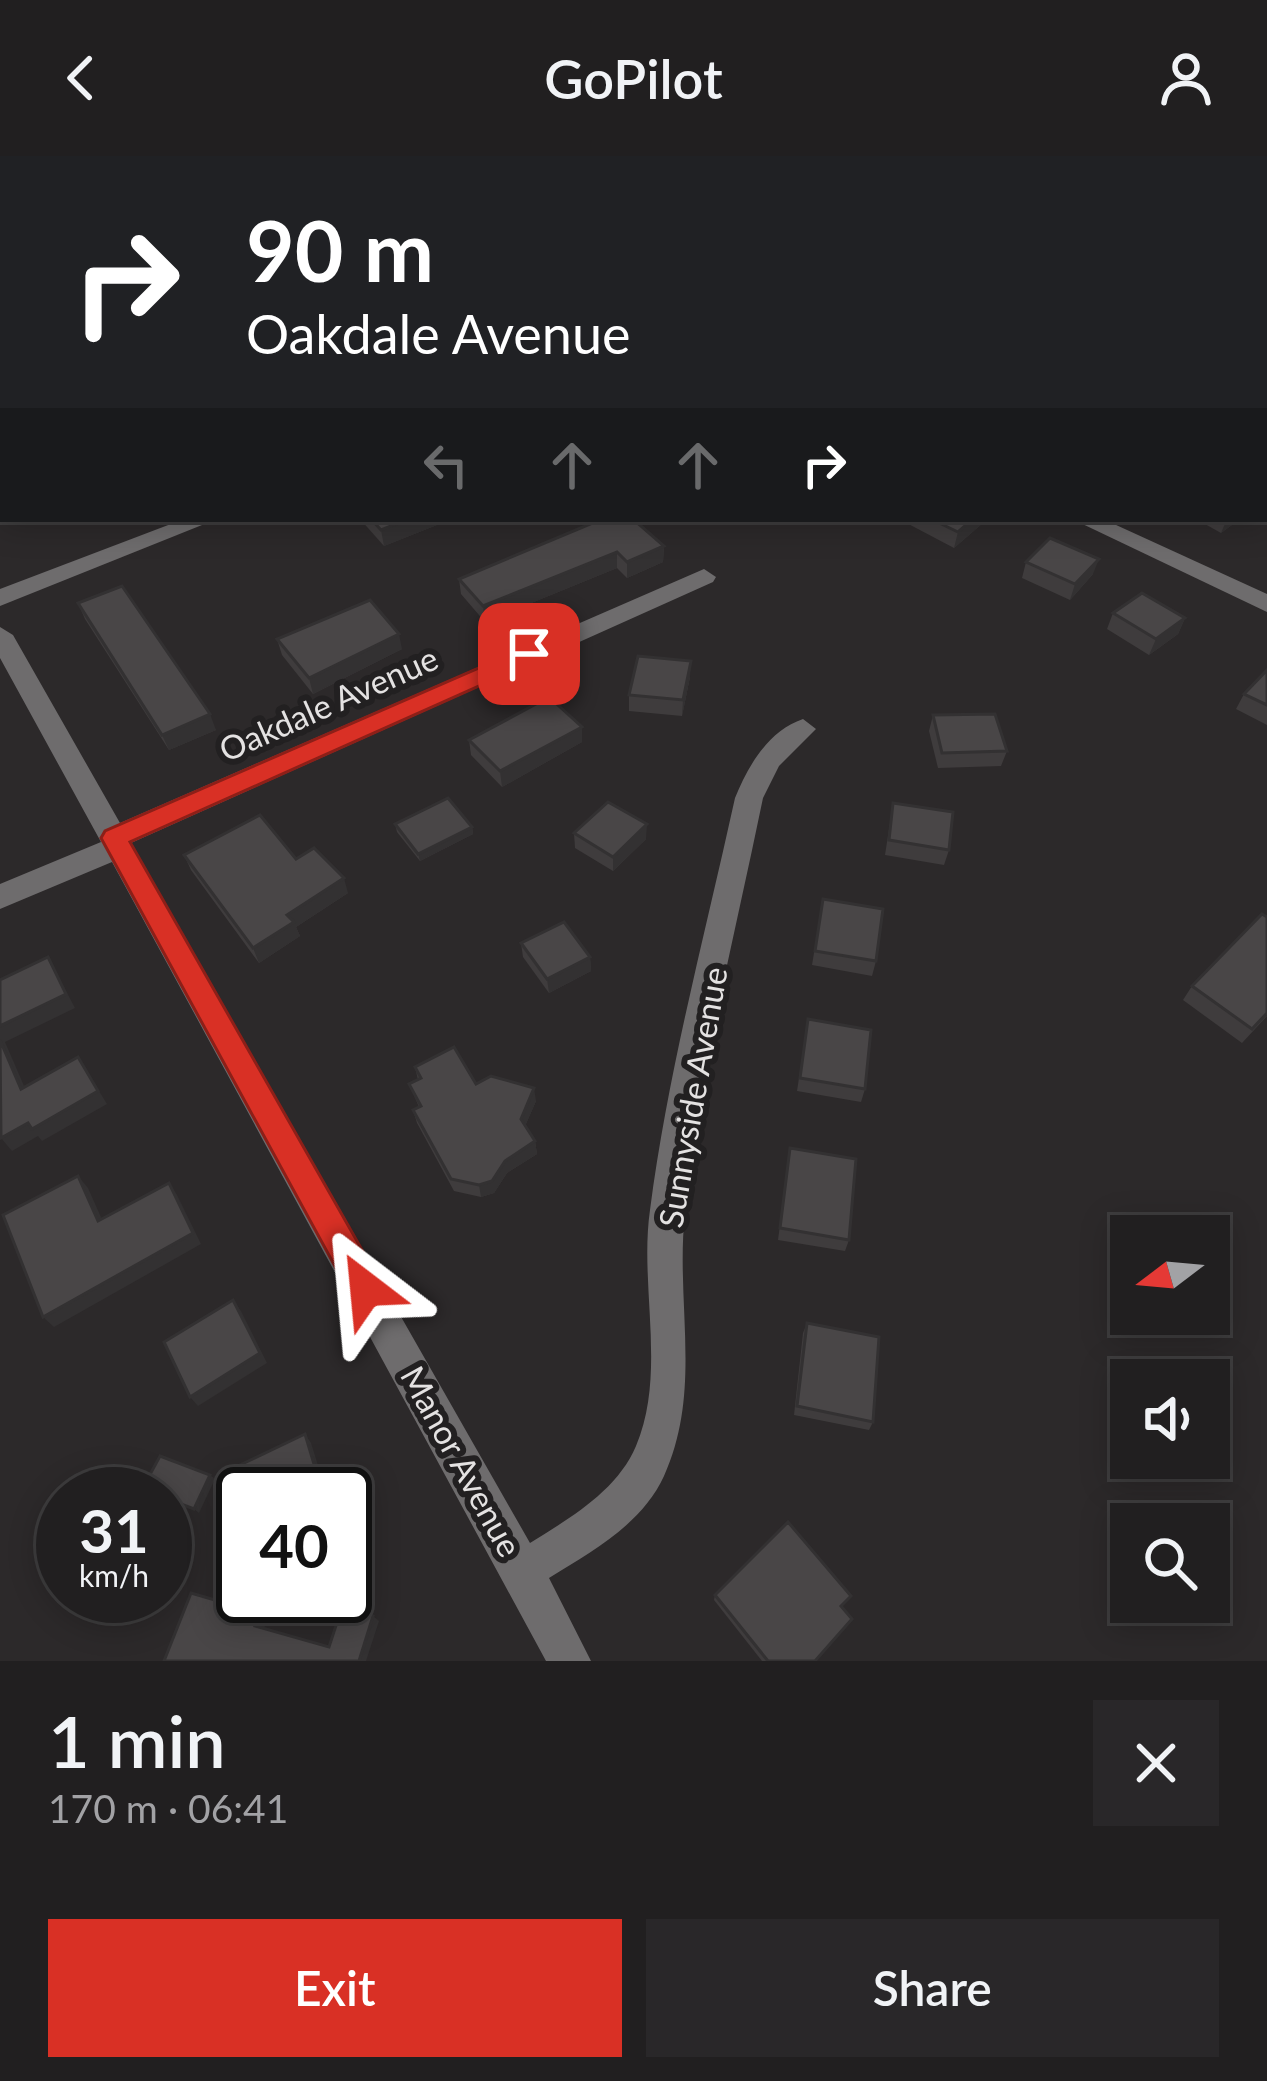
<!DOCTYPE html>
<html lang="en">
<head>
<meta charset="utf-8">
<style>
	body { margin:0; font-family:Lato,sans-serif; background:#292729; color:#f1f3f6; height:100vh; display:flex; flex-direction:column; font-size:45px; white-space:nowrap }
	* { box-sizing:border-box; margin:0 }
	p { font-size:39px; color:#a2a2a5 }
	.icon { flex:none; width:66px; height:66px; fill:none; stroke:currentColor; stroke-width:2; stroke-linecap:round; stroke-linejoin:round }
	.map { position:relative; height:1505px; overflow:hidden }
	.drawer { display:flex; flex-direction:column; background:#211f20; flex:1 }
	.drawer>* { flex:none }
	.top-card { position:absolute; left:0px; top:0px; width:1269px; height:366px; box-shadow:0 6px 30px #0003,0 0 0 3px #3e3d3e; background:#202124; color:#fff; overflow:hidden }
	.needle { width:78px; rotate:254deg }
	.fabs { position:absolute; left:1110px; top:1059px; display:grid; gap:24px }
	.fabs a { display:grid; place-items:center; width:120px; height:120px; border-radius:0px; background:#211f20; box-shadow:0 6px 30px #0003,0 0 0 3px #3e3d3e; font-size:60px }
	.speed { position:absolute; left:36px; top:1311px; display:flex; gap:24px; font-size:60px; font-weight:700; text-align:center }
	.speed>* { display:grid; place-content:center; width:156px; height:156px; border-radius:50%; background:#211f20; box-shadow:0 6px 30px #0003,0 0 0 3px #3e3d3e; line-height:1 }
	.speed small { font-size:30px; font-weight:400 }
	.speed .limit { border:6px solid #111; border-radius:18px; background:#fff; color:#111 }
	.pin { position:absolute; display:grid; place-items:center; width:102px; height:102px; color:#fff; margin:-51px; border-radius:24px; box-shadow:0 6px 18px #0006 }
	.me { position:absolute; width:132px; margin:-66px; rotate:331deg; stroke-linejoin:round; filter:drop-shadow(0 0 9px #0008) }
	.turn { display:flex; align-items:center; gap:42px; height:252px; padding:0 48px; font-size:54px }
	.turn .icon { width:156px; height:156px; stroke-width:2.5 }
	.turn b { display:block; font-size:84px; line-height:102px }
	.lanes { display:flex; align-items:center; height:114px; padding:0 48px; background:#0003; justify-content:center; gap:60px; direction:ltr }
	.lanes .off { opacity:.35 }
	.round { display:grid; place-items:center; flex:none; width:126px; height:126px; border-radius:0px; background:#292729 }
	.head { display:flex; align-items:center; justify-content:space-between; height:204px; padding:0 48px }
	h1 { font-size:72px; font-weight:600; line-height:90px }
	.button { display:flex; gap:24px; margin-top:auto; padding:24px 48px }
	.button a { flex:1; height:138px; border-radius:0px; background:#d93025; color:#fff; font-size:48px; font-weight:600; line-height:138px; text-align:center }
	.button a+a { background:#292729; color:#f1f3f6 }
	header { display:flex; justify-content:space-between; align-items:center; height:156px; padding:0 48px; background:#211f20; font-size:54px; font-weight:600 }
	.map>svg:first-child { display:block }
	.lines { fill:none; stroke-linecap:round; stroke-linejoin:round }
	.minor { fill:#6e6c6d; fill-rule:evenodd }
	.wall { fill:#3f3c3d }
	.shaded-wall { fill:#333132 }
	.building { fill:#494647; stroke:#333132; stroke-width:3 }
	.route { fill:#d93025; stroke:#8d1f18; stroke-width:3 }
	.labels { text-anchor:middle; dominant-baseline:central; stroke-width:12; stroke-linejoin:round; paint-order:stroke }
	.street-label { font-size:33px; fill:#e4e2e2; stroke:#222021 }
</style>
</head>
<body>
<header><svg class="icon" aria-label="back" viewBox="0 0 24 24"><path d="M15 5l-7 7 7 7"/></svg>GoPilot<svg class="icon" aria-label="person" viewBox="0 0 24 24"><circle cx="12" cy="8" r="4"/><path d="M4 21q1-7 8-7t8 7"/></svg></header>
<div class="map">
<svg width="1267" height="1505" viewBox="0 0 1267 1505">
	<rect width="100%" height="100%" fill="#2c292a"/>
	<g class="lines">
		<!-- minor -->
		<g class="minor">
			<path d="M 495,0 L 513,0 L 515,3 L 497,3 Z"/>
			<path d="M 1043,0 L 1067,0 L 1069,3 L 1045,3 Z"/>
			<rect x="1266" y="63" width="1" height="11"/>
			<rect x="0" y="77" width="3" height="10"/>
			<rect x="1266" y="177" width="1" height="13"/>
			<path d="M 3,226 L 3,238 L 0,239 L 0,227 Z"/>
			<path d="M 184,363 L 217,363 L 0,450 L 0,433 Z"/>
			<path d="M 1072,363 L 1103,363 L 1267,438 L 1267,456 Z"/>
			<path d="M 704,413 L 716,421 L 713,426 L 131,687 L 530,1387 C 570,1362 617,1335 636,1290 C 667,1217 639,1130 650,1054 C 668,915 705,779 735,642 C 748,610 768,575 803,563 L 816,573 L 779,610 L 763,642 C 735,779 699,918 685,1057 C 675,1147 703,1234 664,1320 C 642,1368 593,1395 549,1422 L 591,1505 L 546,1505 L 112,706 L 0,753 L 0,728 L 101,686 L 0,502 L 0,471 L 13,479 L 120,667 Z"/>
		</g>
	</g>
	<!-- wall -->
	<g class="wall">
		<path d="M 848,0 L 1042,0 L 1042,3 L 853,3 Z"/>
		<path d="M 360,363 L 452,363 L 384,390 Z"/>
		<path d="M 899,363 L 985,363 L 984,366 L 954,392 Z"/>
		<path d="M 1196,363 L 1240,363 L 1221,377 Z"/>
		<path d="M 664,390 L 663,406 L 627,422 L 617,412 L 485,466 L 461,438 L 459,423 Z"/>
		<path d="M 1026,406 L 1093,418 L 1070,444 L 1022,422 Z"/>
		<path d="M 78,447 L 216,574 L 169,594 L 85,463 Z"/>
		<path d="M 1113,457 L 1185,462 L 1178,478 L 1149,499 L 1107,473 Z"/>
		<path d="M 277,483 L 402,493 L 313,538 L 282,499 Z"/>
		<path d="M 1267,514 L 1267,569 L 1236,553 L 1244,538 Z"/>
		<path d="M 690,521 L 682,560 L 629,555 L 629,539 Z"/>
		<path d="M 933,559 L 1007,595 L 1001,610 L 938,612 L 929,575 Z"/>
		<path d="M 582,571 L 582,586 L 502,631 L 471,599 L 469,584 Z"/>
		<path d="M 893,647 L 949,694 L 944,709 L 885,699 Z"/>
		<path d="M 395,668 L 472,671 L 473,678 L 420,705 L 397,676 Z"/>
		<path d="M 574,677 L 646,683 L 613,715 L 575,692 Z"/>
		<path d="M 184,699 L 296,703 L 348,737 L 296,771 L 300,780 L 259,807 L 191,714 Z"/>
		<path d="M 823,743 L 876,805 L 872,820 L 812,809 Z"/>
		<path d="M 521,787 L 590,801 L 591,815 L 549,837 L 523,801 Z"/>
		<path d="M 1192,830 L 1267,860 L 1242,887 L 1183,844 Z"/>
		<path d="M 808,863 L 865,933 L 861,946 L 797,935 Z"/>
		<path d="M 415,911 L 536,945 L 525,970 L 535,985 L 537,998 L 507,1017 L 494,1037 L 481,1041 L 454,1035 L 417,967 L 413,954 L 419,951 L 409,928 L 418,924 Z"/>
		<path d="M 790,992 L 849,1084 L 845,1095 L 778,1084 Z"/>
		<path d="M 807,1167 L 873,1266 L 869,1274 L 794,1259 L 803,1177 Z"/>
		<path d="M 715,1439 L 842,1451 L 815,1505 L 762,1505 L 714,1444 Z"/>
	</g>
	<!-- shaded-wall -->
	<g class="shaded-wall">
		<path d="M 1019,0 L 1042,0 L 1042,3 L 1010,3 Z"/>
		<path d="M 0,153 L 3,153 L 3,169 L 0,170 Z"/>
		<path d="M 3,290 L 3,308 L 2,308 L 0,291 Z"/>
		<path d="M 409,363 L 452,363 L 384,390 L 381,374 Z"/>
		<path d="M 973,363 L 985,363 L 984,366 L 954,392 L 958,376 Z"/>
		<path d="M 1227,363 L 1240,363 L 1221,377 Z"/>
		<path d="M 664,390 L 663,406 L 627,422 L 627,406 Z"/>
		<path d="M 617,396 L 617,412 L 485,466 L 483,450 Z"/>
		<path d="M 1099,403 L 1093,418 L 1070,444 L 1075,428 Z"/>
		<path d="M 1185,462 L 1178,478 L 1149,499 L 1156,483 Z"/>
		<path d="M 399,478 L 402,493 L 313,538 L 309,522 Z"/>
		<path d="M 691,505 L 690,521 L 682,560 L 683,544 Z"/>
		<path d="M 210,558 L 216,574 L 169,594 L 162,579 Z"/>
		<path d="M 582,571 L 582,586 L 502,631 L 500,615 Z"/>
		<path d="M 647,668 L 646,683 L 613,715 L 613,701 Z"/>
		<path d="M 472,671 L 473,678 L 420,705 L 418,698 Z"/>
		<path d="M 344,722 L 348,737 L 296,771 L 300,780 L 259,807 L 253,792 L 287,759 Z"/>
		<path d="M 48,801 L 75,852 L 5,886 L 31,946 L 21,933 L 0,884 L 0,870 Z"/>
		<path d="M 590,801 L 591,815 L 549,837 L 547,823 Z"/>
		<path d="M 78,901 L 107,948 L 42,985 L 38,980 L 12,995 L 1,982 Z"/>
		<path d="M 534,932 L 536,945 L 523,975 L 521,963 Z"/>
		<path d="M 535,985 L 537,998 L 507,1017 L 494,1037 L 481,1041 L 479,1029 L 505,1005 Z"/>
		<path d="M 78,1020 L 88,1032 L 108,1077 L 98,1065 Z"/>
		<path d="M 169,1027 L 177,1039 L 201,1088 L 54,1171 L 43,1161 Z"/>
		<path d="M 233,1144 L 241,1155 L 267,1207 L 198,1250 L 190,1241 Z"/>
		<path d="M 305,1278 L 311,1287 L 327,1338 L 323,1338 Z"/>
		<path d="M 210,1319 L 215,1323 L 199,1357 L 194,1353 Z"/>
		<path d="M 260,1457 L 268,1462 L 263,1475 L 255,1470 Z"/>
		<path d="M 373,1460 L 379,1465 L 366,1505 L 359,1505 Z"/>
	</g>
	<!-- building -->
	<g class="building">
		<path d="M 51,0 L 147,0 L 139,3 L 54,3 Z"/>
		<path d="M 357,0 L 450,0 L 454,3 L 347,3 Z"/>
		<path d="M 622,0 L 646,0 L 651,3 L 612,3 Z"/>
		<path d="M 876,0 L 1019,0 L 1010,3 L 882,3 Z"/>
		<path d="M 3,92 L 3,153 L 0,153 L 0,93 Z"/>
		<path d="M 3,250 L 3,290 L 0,291 L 0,251 Z"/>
		<path d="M 371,363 L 409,363 L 381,374 Z"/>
		<path d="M 602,363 L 633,363 L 664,390 L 627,406 L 617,396 L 483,450 L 459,423 Z"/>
		<path d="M 931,363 L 973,363 L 958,376 Z"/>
		<path d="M 1050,382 L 1099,403 L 1075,428 L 1026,406 Z"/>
		<path d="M 122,430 L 210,558 L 162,579 L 78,447 Z"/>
		<path d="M 1142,437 L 1185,462 L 1156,483 L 1113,457 Z"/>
		<path d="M 370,444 L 399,478 L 309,522 L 277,483 Z"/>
		<path d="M 638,500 L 691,505 L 683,544 L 629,539 Z"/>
		<path d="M 1267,514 L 1267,549 L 1244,538 Z"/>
		<path d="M 549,541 L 582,571 L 500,615 L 469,584 Z"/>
		<path d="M 995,558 L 1007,595 L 942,597 L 933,559 Z"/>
		<path d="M 448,642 L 472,671 L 418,698 L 395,668 Z"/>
		<path d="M 608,646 L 647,668 L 613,701 L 574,677 Z"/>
		<path d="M 893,647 L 953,656 L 949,694 L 889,684 Z"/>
		<path d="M 260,659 L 296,703 L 314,692 L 344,722 L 287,759 L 294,766 L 253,792 L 184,699 Z"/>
		<path d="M 823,743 L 883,753 L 876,805 L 815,795 Z"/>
		<path d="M 1262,758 L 1267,761 L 1267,857 L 1252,873 L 1192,830 Z"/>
		<path d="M 564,766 L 590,801 L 547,823 L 521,787 Z"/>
		<path d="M 48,801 L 66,838 L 0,870 L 0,824 Z"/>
		<path d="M 808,863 L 871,874 L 865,933 L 800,922 Z"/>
		<path d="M 0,884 L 21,933 L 78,901 L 98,935 L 32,973 L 28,967 L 1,982 Z"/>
		<path d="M 454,891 L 476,928 L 491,920 L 534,932 L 521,963 L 535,985 L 505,1005 L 492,1025 L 479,1029 L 451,1023 L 413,954 L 421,950 L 409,928 L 421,922 L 415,911 Z"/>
		<path d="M 790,992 L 856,1003 L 849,1084 L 780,1072 Z"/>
		<path d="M 78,1020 L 98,1065 L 169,1027 L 193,1077 L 43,1161 L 3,1059 Z"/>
		<path d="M 233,1144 L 260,1197 L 190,1241 L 164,1186 Z"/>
		<path d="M 807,1167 L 879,1181 L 873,1266 L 797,1250 Z"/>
		<path d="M 305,1278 L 323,1338 L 248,1338 L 240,1309 Z"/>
		<path d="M 160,1300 L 210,1319 L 194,1353 L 165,1342 L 165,1338 L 154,1338 L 142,1333 Z"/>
		<path d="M 788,1366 L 851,1440 L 841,1450 L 852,1463 L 815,1505 L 768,1505 L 715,1439 Z"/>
		<path d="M 191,1437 L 260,1457 L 255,1470 L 329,1491 L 342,1451 L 373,1460 L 359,1505 L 164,1505 Z"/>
	</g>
	<!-- route -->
	<path class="route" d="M 529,490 L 537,493 L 537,504 L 130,686 L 378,1122 L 383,1133 L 378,1145 L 366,1150 L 354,1145 L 101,682 L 105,675 Z"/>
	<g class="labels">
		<!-- street labels -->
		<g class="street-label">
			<text transform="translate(328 547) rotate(-24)">Oakdale Avenue</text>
			<text transform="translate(692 941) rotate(-80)">Sunnyside Avenue</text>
			<text transform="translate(462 1305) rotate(61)">Manor Avenue</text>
		</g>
	</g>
</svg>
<div class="fabs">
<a><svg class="needle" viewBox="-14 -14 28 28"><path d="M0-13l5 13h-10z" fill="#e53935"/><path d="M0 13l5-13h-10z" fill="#a2a2a5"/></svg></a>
<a><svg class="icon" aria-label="sound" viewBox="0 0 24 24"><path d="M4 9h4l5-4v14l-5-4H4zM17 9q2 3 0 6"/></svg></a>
<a><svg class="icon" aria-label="search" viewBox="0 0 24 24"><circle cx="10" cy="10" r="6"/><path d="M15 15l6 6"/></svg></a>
</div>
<div class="speed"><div>31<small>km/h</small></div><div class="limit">40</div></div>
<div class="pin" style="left:529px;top:498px;background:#d93025"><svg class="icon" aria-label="arrive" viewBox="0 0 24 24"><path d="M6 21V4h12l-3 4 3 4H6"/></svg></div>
<svg class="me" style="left:366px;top:1133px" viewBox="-20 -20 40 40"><path d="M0-17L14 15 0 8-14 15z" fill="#d93025" stroke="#fff" stroke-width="4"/></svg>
<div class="top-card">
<div class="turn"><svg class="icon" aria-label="right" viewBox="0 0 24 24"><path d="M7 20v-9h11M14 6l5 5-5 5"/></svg><div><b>90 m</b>Oakdale Avenue</div></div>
<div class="lanes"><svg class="icon off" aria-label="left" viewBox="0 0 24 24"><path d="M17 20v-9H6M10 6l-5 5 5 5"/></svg><svg class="icon off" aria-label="ahead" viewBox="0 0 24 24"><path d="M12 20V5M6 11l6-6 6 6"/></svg><svg class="icon off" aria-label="ahead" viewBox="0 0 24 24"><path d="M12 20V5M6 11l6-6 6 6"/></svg><svg class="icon" aria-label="right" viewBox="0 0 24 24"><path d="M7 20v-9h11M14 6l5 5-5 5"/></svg></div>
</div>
</div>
<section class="drawer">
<div class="head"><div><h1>1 min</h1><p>170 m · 06:41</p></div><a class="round"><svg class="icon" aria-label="close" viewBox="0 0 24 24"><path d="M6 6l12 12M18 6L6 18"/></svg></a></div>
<div class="button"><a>Exit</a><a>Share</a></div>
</section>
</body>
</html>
